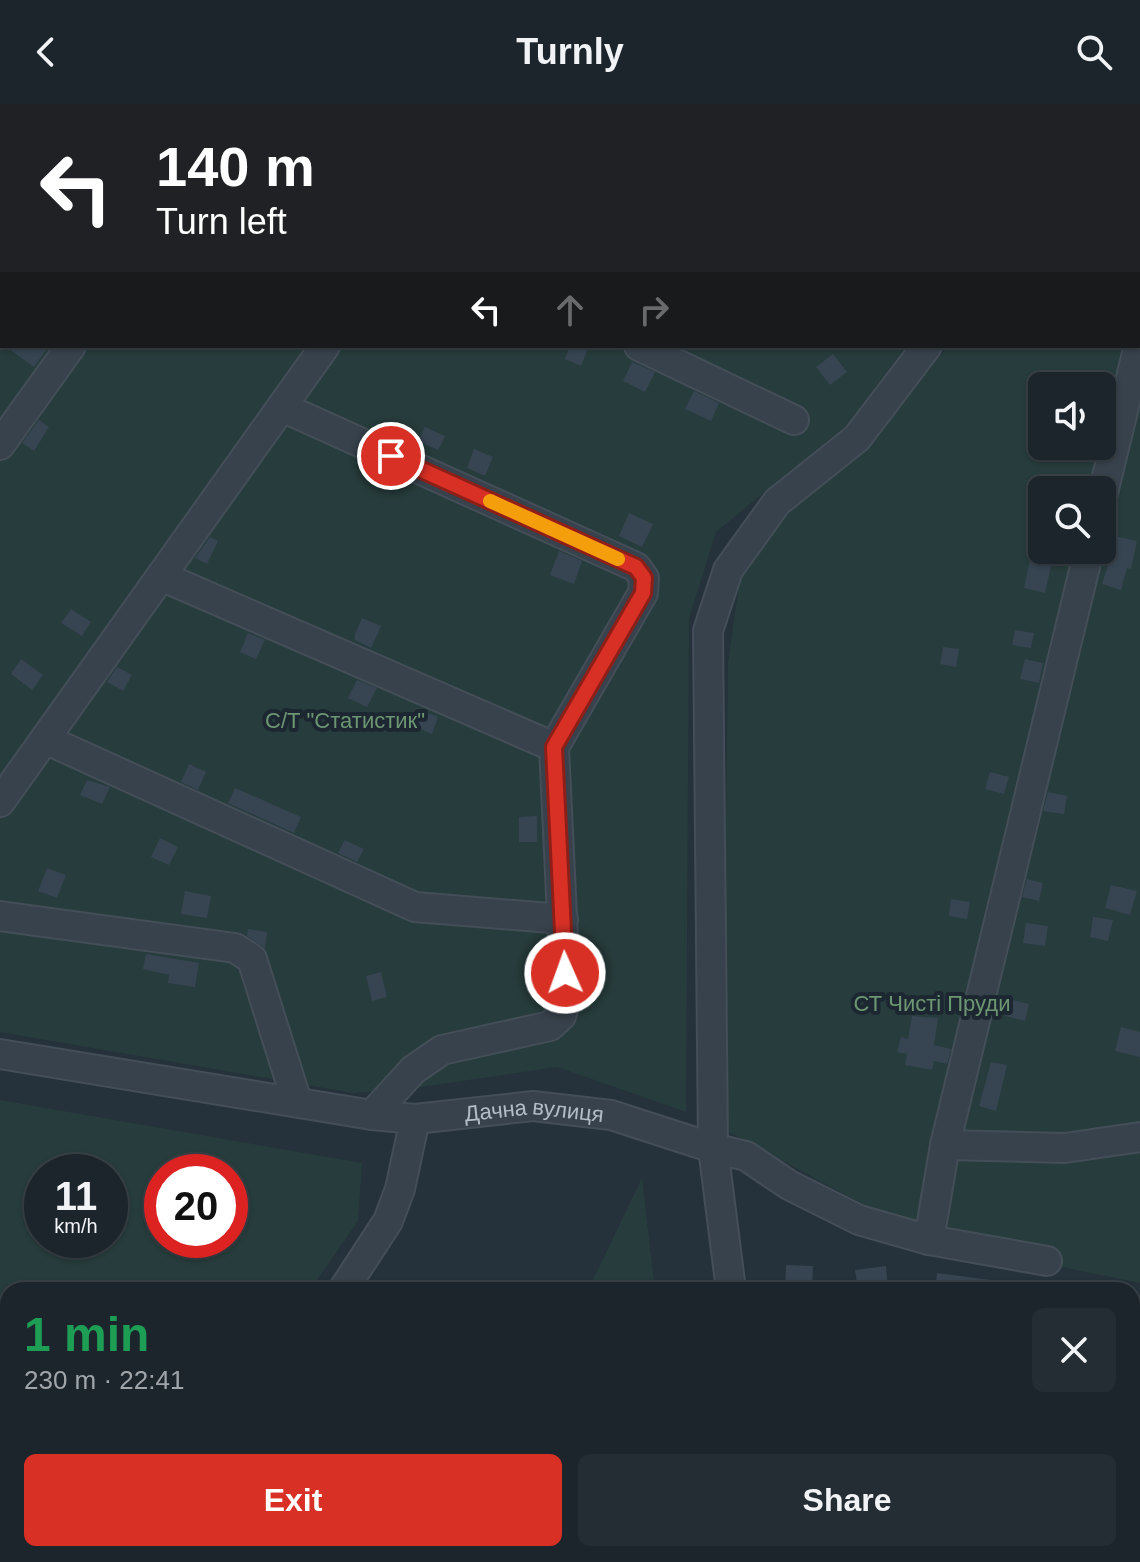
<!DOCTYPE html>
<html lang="en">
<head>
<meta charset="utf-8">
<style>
	body { margin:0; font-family:Helvetica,sans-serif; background:#252d34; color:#f1f3f6; height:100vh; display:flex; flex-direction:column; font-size:30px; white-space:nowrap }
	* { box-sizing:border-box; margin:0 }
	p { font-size:26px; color:#a0a5a9 }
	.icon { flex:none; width:44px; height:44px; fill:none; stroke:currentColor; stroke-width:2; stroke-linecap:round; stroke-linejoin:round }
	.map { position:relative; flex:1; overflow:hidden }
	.details { position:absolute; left:0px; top:1178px; width:1140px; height:280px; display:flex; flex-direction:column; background:#1c252c; border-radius:24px 24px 0 0; box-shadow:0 2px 6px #0004,0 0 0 2px #3a4248 }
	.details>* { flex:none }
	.top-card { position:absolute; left:0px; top:0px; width:1140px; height:244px; box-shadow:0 2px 6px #0004,0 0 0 2px #3a4248; background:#202124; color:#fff; overflow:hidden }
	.fabs { position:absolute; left:1028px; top:268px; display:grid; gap:16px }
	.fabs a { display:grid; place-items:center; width:88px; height:88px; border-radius:12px; background:#1c252c; box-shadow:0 2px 6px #0004,0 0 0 2px #3a4248; font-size:40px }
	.speed { position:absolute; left:24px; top:1050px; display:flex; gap:16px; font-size:40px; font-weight:700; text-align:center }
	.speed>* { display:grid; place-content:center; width:104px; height:104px; border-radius:50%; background:#1c252c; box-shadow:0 2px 6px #0004,0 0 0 2px #3a4248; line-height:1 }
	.speed small { font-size:20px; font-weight:400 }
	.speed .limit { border:12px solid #d22; background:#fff; color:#111 }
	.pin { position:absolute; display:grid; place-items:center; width:68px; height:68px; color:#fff; margin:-34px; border:4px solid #fff; border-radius:50%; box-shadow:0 2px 8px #0007 }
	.me { position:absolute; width:88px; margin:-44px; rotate:358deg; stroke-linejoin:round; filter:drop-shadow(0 0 6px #0008) }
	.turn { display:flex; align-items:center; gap:28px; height:168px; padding:0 24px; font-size:36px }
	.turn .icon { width:104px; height:104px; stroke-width:2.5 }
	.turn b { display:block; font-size:56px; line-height:68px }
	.lanes { display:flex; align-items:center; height:76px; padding:0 24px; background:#0003; justify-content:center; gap:40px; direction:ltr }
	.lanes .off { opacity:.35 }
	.round { display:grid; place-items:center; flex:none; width:84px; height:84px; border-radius:12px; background:#252d34 }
	.head { display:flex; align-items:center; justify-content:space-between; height:136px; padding:0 24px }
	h1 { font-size:48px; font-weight:700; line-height:60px; color:#1e9e55 }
	.action { display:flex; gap:16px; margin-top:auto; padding:16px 24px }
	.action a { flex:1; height:92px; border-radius:12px; background:#d93025; color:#fff; font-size:32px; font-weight:700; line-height:92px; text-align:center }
	.action a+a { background:#252d34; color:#f1f3f6 }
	header { display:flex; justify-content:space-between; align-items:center; height:104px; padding:0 24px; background:#1c252c; font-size:36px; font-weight:700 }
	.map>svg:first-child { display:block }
	.green { fill:#273c3c; fill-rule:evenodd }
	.water { fill:#182939 }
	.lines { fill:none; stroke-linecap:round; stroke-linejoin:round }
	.stream { stroke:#182939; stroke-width:6 }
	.building { fill:#374552 }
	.minor-casing { stroke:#444e58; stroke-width:32 }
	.minor { stroke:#38424c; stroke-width:28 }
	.route-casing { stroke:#8d1f18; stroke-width:20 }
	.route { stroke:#d93025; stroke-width:14 }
	.slow { stroke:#f59e0b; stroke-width:14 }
	.labels { text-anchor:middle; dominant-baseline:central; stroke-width:8; stroke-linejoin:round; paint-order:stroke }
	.park-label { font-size:22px; fill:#6c9772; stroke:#1d2731 }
	.street-label { font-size:22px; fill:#b4bdc7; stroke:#1d2731 }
</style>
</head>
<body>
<header><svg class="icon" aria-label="back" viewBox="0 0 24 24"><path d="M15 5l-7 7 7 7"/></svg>Turnly<svg class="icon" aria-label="search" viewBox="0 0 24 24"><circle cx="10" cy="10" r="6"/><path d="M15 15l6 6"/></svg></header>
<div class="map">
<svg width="1140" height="1458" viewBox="0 0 1140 1458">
	<rect width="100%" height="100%" fill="#25313b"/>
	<!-- green -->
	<g class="green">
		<path d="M 0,0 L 780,2 L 2,2 L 2,242 L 906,242 L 848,320 L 716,428 L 689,515 L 686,1008 L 557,963 L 408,985 L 353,989 L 0,928 Z"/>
		<path d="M 795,0 L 1140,0 L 1140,76 L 1138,76 L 1138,2 Z"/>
		<path d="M 1138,99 L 1140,99 L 1140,1179 L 929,1136 L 722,1024 L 728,559 L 740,473 L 789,406 L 872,337 L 948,242 L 1138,242 ZM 1042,282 L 1102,282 L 1102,342 L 1042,342 ZM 1042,386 L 1102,386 L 1102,446 L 1042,446 Z"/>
		<path d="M 0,996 L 362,1059 L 358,1117 L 310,1186 L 8,1186 L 8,1450 L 124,1450 L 118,1458 L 0,1458 ZM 110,1068 L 110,1136 L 42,1136 L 42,1068 ZM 230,1068 L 230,1136 L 162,1136 L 162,1068 Z"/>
		<path d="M 642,1074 L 655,1186 L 588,1186 Z"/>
		<path d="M 444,1450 L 687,1450 L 675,1458 L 439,1458 Z"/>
	</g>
	<!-- water -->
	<g class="water">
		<path d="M 1132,1205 L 1140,1205 L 1140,1427 L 1132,1430 Z"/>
		<path d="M 840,1450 L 1088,1450 L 1070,1458 L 844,1458 Z"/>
	</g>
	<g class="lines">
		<!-- stream -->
		<path class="stream" d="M 744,1458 L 755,1450"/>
	</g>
	<!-- building -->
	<g class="building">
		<path d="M 5,242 L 49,242 L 34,263 Z"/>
		<path d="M 570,242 L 589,242 L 581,262 L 565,255 Z"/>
		<path d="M 833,250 L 847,268 L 830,281 L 816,263 Z"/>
		<path d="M 632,258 L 655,268 L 645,288 L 623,277 Z"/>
		<path d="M 694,287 L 719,299 L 711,317 L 685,305 Z"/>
		<path d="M 39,316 L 49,323 L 34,347 L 22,339 Z"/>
		<path d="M 425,323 L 445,332 L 438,346 L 418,337 Z"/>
		<path d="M 474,345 L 493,353 L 485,372 L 467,364 Z"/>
		<path d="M 629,409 L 653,420 L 642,443 L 619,432 Z"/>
		<path d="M 1106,430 L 1137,437 L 1131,465 L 1127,464 L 1121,486 L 1102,480 L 1111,451 L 1106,450 Z"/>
		<path d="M 210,433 L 218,437 L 207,460 L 195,454 Z"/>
		<path d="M 559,447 L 582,457 L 574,480 L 550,471 Z"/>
		<path d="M 1031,451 L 1052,458 L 1045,489 L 1024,484 Z"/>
		<path d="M 71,505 L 91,518 L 82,532 L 61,519 Z"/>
		<path d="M 362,514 L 381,522 L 371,544 L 355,536 L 355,530 Z"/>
		<path d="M 1015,526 L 1034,529 L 1031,544 L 1012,541 Z"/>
		<path d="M 248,529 L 265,536 L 256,555 L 240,548 Z"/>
		<path d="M 943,543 L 959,545 L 956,563 L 940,560 Z"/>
		<path d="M 21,555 L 43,571 L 32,586 L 11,570 Z"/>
		<path d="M 1025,555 L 1043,559 L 1039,579 L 1020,575 Z"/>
		<path d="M 117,563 L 132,571 L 123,587 L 107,578 Z"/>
		<path d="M 357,576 L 377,584 L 367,603 L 348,594 Z"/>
		<path d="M 416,604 L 438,613 L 432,630 L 409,620 Z"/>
		<path d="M 189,660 L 206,668 L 198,686 L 181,678 Z"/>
		<path d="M 990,668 L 1009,673 L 1004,690 L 985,685 Z"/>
		<path d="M 87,676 L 110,683 L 102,700 L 80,691 Z"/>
		<path d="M 235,684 L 301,713 L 294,729 L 228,699 Z"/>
		<path d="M 1048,688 L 1067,692 L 1064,710 L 1043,707 Z"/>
		<path d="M 537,712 L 537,738 L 519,738 L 519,713 Z"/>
		<path d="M 160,734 L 178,743 L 169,761 L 151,753 Z"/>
		<path d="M 345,736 L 364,745 L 357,758 L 338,749 Z"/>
		<path d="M 47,764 L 66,771 L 57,794 L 38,787 Z"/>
		<path d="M 1027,775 L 1043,779 L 1039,797 L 1022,793 Z"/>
		<path d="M 1111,781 L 1137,787 L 1130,811 L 1105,804 Z"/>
		<path d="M 185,787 L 211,792 L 207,814 L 181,810 Z"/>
		<path d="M 951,795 L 970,798 L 967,815 L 949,812 Z"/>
		<path d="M 1093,813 L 1113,816 L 1108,837 L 1090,833 Z"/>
		<path d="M 1026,819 L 1048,822 L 1045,842 L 1023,839 Z"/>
		<path d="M 248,825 L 267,828 L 265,844 L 247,832 Z"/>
		<path d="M 146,850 L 199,859 L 195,883 L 168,879 L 169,871 L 143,865 Z"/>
		<path d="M 381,868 L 387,893 L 372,897 L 366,872 Z"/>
		<path d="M 1009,895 L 1029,900 L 1025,917 L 1005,912 Z"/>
		<path d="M 912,912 L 938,914 L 934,941 L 951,945 L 947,960 L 934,957 L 932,966 L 905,961 L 907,950 L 897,948 L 901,933 L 908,935 Z"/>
		<path d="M 1121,923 L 1140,928 L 1140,953 L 1115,947 Z"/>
		<path d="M 991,958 L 1007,961 L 996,1007 L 979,1002 Z"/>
		<path d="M 786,1161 L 813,1162 L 812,1186 L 785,1186 Z"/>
		<path d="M 886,1162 L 888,1185 L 858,1186 L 855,1166 Z"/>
		<path d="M 937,1169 L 991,1176 L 990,1186 L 935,1186 Z"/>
	</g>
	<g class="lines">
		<defs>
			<g id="minor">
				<path d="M 593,0 L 598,2"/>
				<path d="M 243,2 L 244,0"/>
				<path d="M 498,2 L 500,0"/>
				<path d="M 1138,91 L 1140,91"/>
				<path d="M 639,242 L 794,316"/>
				<path d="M 282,303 L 636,463 L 644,474 L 643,489 L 554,643 L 566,896 L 561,912 L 550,922 L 442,946 L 413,966 L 372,1011"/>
				<path d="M 0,341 L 71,242"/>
				<path d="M 1102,393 L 1140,237"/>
				<path d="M 161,472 L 554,643"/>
				<path d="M 45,635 L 415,803 L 563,815"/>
				<path d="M 0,698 L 325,242"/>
				<path d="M 0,812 L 235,844 L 252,855 L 297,998"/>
				<path id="s1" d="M 0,950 L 372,1011 L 415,1015 L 533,1002 L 611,1011 L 713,1044 L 746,1052 L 789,1081 L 859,1116 L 929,1136 L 1047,1157"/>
				<path d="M 945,1041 L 1065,1044 L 1140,1033"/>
				<path d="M 929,1136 L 945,1041 L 1089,446"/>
				<path d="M 343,1186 L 388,1117 L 400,1085 L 415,1015"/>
				<path d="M 731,1186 L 713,1044 L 708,527 L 728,466 L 777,398 L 857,334 L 927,242"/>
				<path d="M 804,1450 L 808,1458"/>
				<path d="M 149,1458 L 155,1450"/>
			</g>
		</defs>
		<!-- minor casing -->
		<use href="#minor" class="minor-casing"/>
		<!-- minor -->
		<use href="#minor" class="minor"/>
	</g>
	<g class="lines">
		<defs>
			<path id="route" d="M 391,352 L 636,463 L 644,474 L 643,489 L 554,643 L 565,869"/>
		</defs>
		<!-- route casing -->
		<use href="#route" class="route-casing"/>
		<!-- route -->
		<use href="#route" class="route"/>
		<!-- slow -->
		<path class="slow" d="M 490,397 L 618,455"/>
	</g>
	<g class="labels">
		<!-- park labels -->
		<g class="park-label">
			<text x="345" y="616">С/Т "Статистик"</text>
			<text x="932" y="899">СТ Чисті Пруди</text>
		</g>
		<!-- street labels -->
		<g class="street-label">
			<text stroke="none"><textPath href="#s1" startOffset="540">Дачна вулиця</textPath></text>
		</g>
	</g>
</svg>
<div class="fabs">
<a><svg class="icon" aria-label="sound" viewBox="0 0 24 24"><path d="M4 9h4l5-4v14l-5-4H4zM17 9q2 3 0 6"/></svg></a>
<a><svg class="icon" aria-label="search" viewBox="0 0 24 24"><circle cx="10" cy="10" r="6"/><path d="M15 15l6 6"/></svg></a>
</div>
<div class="speed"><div>11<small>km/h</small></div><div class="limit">20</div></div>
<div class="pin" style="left:391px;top:352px;background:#d93025"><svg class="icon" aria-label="arrive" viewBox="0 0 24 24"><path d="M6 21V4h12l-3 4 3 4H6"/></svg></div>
<svg class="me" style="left:565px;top:869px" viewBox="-20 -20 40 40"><circle r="17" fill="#d93025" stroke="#fff" stroke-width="3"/><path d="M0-11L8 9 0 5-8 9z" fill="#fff"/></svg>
<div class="top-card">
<div class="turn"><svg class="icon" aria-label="left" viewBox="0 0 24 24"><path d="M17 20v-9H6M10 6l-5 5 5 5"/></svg><div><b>140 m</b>Turn left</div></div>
<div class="lanes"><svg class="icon" aria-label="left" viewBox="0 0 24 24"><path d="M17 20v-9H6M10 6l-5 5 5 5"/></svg><svg class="icon off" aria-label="ahead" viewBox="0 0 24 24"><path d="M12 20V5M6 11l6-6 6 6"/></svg><svg class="icon off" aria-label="right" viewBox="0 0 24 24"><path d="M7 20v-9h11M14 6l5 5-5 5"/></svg></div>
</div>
<section class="details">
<div class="head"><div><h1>1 min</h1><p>230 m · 22:41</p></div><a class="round"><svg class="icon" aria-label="close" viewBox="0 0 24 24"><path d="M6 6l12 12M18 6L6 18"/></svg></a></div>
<div class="action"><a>Exit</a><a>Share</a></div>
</section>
</div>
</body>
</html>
